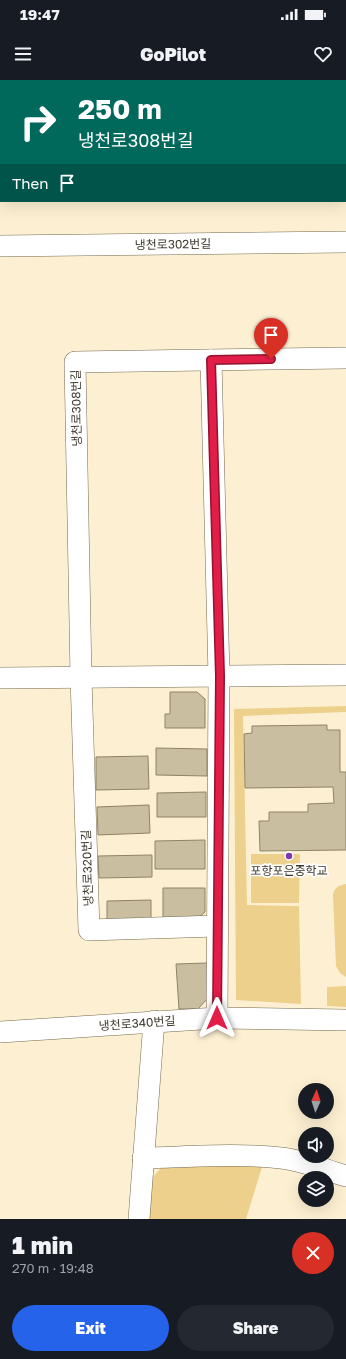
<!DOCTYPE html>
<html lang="en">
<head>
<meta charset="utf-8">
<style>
	body { margin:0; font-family:"Golos Text","Noto Sans KR",sans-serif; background:#242831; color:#f1f3f6; height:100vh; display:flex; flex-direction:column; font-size:15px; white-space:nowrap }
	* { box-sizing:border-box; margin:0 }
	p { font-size:13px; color:#9ea1a6 }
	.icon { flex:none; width:22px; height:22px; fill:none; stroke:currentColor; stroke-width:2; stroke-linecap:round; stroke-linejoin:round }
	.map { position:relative; height:1139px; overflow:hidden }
	.drawer { display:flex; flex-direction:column; background:#171b24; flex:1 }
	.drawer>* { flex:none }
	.banner { position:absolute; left:0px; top:0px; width:346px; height:122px; box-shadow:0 4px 16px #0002; background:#00695c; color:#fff; overflow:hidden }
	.needle { width:26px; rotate:3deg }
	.fabs { position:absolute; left:298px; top:1003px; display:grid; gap:8px }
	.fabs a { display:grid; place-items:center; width:36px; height:36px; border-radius:50%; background:#171b24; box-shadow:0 4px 16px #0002; font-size:20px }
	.pin { position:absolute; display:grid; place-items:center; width:34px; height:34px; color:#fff; margin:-41px -17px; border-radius:50% 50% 50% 0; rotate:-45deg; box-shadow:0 0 4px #0007 }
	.pin .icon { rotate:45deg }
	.me { position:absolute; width:44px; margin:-22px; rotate:0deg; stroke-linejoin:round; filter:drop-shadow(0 0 3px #0008) }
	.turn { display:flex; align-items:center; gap:14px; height:84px; padding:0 12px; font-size:18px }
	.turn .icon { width:52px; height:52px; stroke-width:2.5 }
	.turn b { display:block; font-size:28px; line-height:34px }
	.then { display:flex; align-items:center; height:38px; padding:0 12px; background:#0003; gap:8px; font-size:15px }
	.round { display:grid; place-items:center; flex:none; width:42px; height:42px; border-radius:21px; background:#242831 }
	.head { display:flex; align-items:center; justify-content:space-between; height:68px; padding:0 12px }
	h1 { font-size:24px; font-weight:800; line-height:30px }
	.cta { display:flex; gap:8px; margin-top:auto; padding:8px 12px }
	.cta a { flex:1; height:46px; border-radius:24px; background:#2563eb; color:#fff; font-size:16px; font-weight:800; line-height:46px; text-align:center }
	.cta a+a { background:#242831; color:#f1f3f6 }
	.status { display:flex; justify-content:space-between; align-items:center; height:28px; padding:0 20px; background:#171b24; direction:ltr }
	.status svg { height:11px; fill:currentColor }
	header { display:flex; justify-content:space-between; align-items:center; height:52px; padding:0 12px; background:#171b24; font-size:18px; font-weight:800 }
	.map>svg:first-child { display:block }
	.green { fill:#ecd08b }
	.building { fill:#cabea1; stroke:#8e8367 }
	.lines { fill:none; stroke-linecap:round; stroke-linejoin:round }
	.minor-casing { stroke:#74694e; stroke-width:22 }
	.minor { stroke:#fff; stroke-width:21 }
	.route-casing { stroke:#92132f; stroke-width:10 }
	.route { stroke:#e11d48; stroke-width:7 }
	.poi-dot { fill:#7b3aae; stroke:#fff; stroke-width:1.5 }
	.labels { text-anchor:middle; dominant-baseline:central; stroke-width:3.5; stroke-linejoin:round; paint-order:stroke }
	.street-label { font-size:12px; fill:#3e392d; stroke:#fff }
	.poi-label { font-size:12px; fill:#3e392d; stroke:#fff }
</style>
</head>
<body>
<div class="status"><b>19:47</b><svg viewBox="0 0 49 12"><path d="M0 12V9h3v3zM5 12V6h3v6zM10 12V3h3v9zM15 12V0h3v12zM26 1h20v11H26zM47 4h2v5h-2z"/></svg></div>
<header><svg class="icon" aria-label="menu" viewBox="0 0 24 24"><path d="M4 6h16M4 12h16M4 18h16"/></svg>GoPilot<svg class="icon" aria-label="heart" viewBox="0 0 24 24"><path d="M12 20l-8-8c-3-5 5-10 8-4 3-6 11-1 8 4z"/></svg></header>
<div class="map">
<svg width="346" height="1139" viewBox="0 0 346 1139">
	<rect width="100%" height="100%" fill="#fdf0d2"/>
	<!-- green -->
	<g class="green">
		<path d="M 346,626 L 346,632 L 243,636 L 247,825 L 299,826 L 301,924 L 236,920 L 234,629 Z"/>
		<path d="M 251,774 L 300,774 L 299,823 L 251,823 Z"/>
		<path d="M 346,804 L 346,897 L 340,893 L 336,886 L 333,815 C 334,808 339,805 346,804 Z"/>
		<path d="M 346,906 L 346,927 L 327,926 L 327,907 Z"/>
		<path d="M 263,1084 L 246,1139 L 147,1139 L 151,1099 L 161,1088 Z"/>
	</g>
	<!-- building -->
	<g class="building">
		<path d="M 170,612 L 197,612 L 205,619 L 205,648 L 165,648 L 165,634 L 170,634 Z"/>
		<path d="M 327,645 L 327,650 L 340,650 L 340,692 L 346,692 L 346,770 L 260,771 L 259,741 L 269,741 L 269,732 L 308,732 L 308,724 L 334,723 L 333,707 L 245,708 L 244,654 L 252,653 L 252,646 Z"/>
		<path d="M 156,668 L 207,669 L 207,696 L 156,695 Z"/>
		<path d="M 148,676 L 149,709 L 96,710 L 96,677 Z"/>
		<path d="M 206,712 L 206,737 L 157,737 L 157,713 Z"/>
		<path d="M 149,725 L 150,753 L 98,755 L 97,727 Z"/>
		<path d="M 205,760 L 205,789 L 155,789 L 155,761 Z"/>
		<path d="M 152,775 L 152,797 L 99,798 L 98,776 Z"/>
		<path d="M 163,808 L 205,808 L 205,832 L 196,840 L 163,840 Z"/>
		<path d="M 151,820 L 151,842 L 107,842 L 107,821 Z"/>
		<path d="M 207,883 L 208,918 L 198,929 L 179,929 L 176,884 Z"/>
	</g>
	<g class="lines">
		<defs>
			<g id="minor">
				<path d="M 73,0 L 73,1"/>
				<path d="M 210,0 L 210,1"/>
				<path d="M 345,35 L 346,35"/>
				<path d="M 0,166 L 346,162"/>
				<path d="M 211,280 L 219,596 L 217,938"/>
				<path d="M 0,598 L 346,595"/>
				<path d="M 217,846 L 89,850 L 81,597 L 75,282 L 346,278"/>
				<path d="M 0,952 L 217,938 L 346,940"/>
				<path d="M 143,1078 C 189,1077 236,1073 281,1078 C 303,1080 325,1090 346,1096"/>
				<path d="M 139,1139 L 154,941"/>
			</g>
		</defs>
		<!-- minor casing -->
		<use href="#minor" class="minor-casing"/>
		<!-- minor -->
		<use href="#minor" class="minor"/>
	</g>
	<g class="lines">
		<defs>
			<path id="route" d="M 217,938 L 220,596 L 211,280 L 271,279"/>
		</defs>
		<!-- route casing -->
		<use href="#route" class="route-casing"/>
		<!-- route -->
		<use href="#route" class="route"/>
	</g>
	<!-- markers -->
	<circle class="poi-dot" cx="289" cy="776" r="4"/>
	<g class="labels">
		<!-- street labels -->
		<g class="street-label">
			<text transform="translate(173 164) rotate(-1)">냉천로302번길</text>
			<text transform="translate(76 328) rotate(-91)">냉천로308번길</text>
			<text transform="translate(87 788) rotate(-92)">냉천로320번길</text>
			<text transform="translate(137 943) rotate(-4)">냉천로340번길</text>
		</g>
		<!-- poi labels -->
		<g class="poi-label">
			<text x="289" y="790">포항포은중학교</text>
		</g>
	</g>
</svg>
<div class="fabs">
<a><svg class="needle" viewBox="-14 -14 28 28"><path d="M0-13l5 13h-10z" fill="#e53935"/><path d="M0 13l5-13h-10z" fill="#9ea1a6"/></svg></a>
<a><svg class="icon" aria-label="sound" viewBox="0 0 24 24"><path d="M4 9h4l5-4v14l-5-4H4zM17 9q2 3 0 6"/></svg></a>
<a><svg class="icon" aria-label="layers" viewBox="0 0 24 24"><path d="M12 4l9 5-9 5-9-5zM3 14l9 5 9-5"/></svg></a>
</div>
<div class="pin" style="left:271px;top:279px;background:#d93025"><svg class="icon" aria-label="arrive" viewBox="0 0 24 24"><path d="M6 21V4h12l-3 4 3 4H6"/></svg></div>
<svg class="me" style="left:217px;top:938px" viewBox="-20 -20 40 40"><path d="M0-17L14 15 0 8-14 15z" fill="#e11d48" stroke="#fff" stroke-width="4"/></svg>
<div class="banner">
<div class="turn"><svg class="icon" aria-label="right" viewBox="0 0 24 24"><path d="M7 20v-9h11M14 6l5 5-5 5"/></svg><div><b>250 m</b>냉천로308번길</div></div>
<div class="then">Then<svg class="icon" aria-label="arrive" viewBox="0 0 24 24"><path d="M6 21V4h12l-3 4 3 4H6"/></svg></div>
</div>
</div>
<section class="drawer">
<div class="head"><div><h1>1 min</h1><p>270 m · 19:48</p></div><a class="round" style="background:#d93025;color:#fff"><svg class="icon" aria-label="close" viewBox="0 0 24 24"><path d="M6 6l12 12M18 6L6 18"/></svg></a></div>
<div class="cta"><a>Exit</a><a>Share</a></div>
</section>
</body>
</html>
